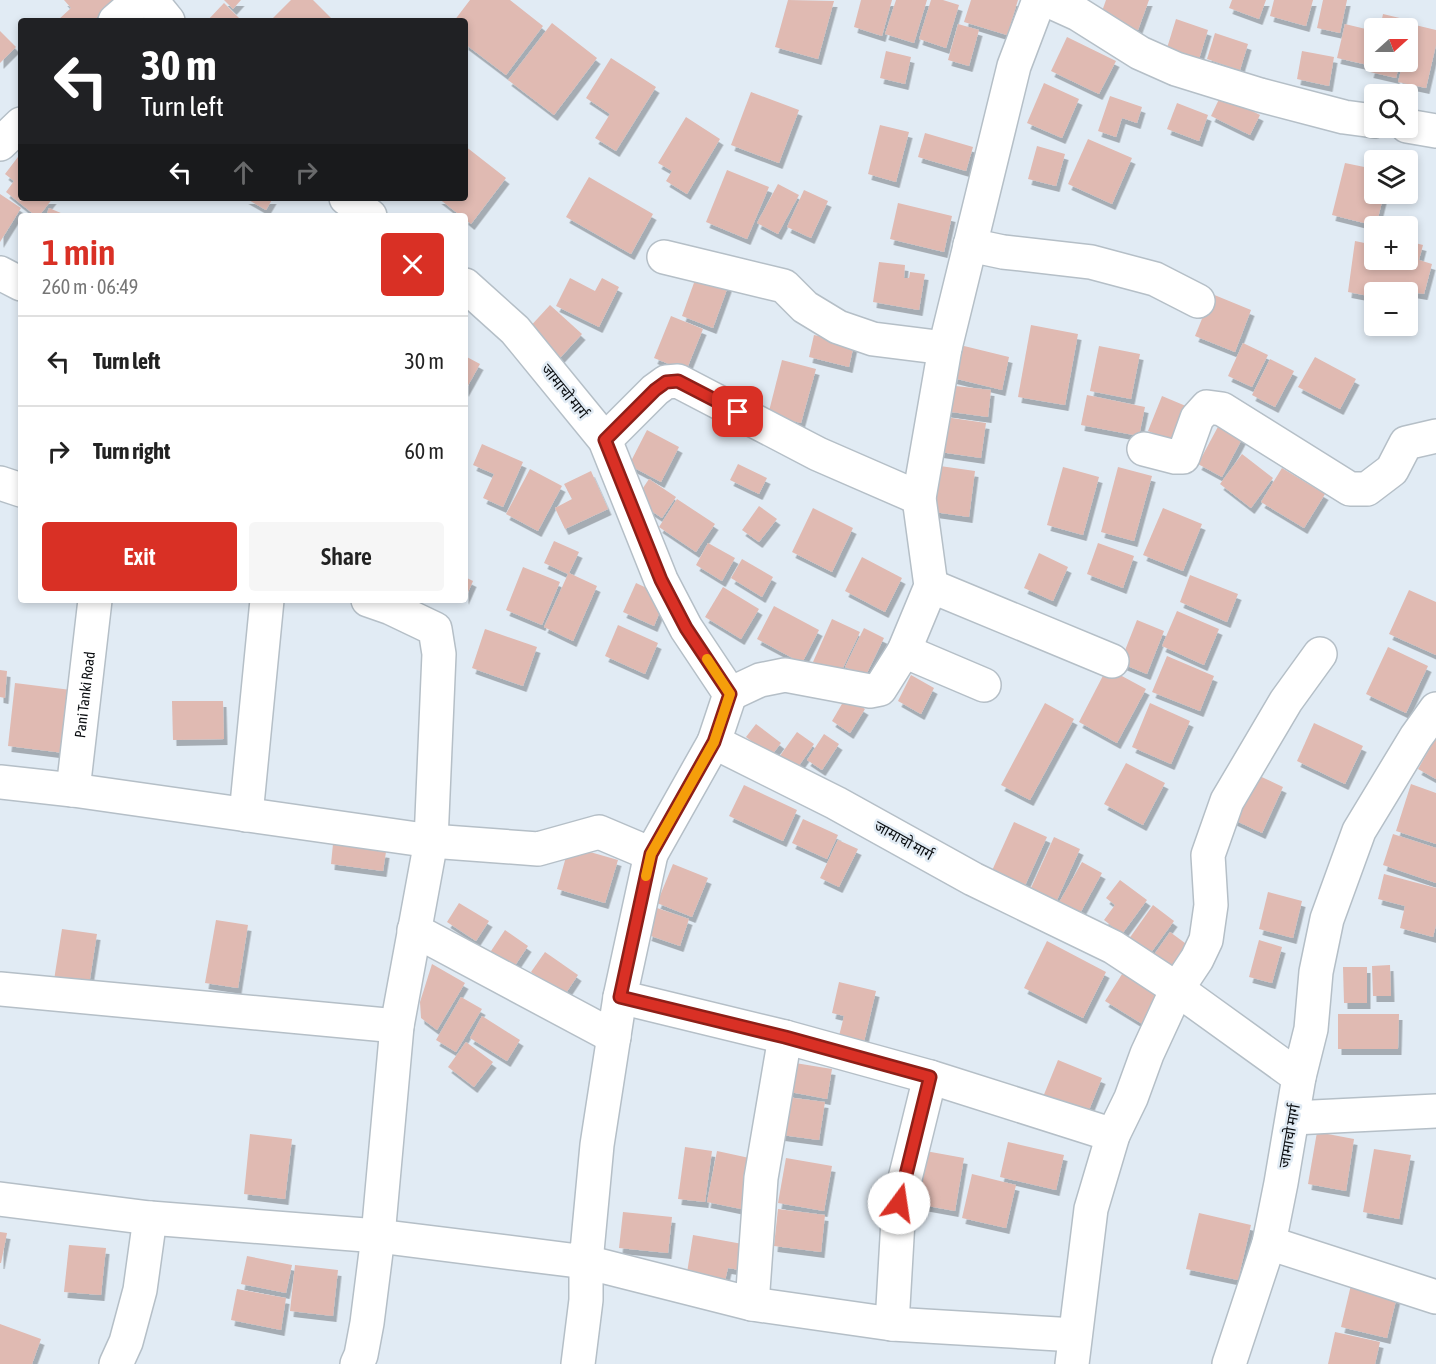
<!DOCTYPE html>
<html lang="en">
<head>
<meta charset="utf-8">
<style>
	body { margin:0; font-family:"Asap Condensed","Noto Sans Devanagari",sans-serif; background:#f6f6f6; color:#222; height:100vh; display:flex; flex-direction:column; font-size:22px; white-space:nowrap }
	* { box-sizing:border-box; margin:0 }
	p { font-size:20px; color:#767676 }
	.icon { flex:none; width:33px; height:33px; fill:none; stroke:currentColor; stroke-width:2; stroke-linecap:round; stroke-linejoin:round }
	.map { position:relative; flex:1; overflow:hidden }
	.panel { position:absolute; left:18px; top:213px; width:450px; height:390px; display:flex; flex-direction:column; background:#fff; border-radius:6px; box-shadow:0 3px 9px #0003 }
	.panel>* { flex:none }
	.top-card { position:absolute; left:18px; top:18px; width:450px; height:183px; border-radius:6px; box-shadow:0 3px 9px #0003; background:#202124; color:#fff; overflow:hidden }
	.needle { width:39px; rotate:69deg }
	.controls { position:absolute; left:1364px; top:18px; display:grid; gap:12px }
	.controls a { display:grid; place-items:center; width:54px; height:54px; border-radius:6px; background:#fff; box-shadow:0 3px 9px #0003; font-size:30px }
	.pin { position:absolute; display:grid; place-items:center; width:51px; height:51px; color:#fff; margin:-26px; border-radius:12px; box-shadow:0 3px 9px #0006 }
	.me { position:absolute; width:66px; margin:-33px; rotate:14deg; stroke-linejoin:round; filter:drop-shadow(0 0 4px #0008) }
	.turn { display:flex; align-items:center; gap:21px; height:126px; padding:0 24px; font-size:27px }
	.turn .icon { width:78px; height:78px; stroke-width:2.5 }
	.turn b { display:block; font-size:42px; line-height:51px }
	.lanes { display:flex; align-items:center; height:57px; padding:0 24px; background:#0003; justify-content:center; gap:30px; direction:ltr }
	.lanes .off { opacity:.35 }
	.round { display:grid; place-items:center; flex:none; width:63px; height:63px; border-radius:6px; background:#f6f6f6 }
	.summary { display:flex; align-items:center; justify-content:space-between; height:102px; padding:0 24px }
	h1 { font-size:36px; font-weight:600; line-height:45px; color:#d93025 }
	.primary-button { display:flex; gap:12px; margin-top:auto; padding:12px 24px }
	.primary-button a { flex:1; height:69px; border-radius:6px; background:#d93025; color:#fff; font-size:24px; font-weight:600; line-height:69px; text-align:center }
	.primary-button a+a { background:#f6f6f6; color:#222 }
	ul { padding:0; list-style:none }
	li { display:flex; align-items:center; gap:18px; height:90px; padding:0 24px; border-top:2px solid #e0e0e0 }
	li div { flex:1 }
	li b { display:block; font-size:22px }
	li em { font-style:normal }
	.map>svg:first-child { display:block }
	.building { fill:#e0bab2; filter:url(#shadow) }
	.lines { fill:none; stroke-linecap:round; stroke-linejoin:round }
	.minor-casing { stroke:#b5bfc7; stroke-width:36 }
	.minor { stroke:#fff; stroke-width:33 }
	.route-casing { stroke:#8d1f18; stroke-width:15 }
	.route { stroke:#d93025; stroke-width:10 }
	.slow { stroke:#f59e0b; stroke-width:10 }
	.labels { text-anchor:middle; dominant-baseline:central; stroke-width:5; stroke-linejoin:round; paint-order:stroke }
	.street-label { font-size:15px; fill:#0a0d10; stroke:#e1ebf4 }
</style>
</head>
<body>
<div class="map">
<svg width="1436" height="1364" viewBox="0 0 1436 1364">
	<defs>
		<filter id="shadow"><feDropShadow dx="3.5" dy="6" stdDeviation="0" flood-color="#0004"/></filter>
	</defs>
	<rect width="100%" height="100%" fill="#e1ebf4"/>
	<!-- building -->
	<g class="building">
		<path d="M 64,0 L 115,0 L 93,21 L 59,21 L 58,20 L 71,8 Z"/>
		<path d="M 224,0 L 241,0 L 233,9 Z"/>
		<path d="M 291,0 L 313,0 L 334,21 L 270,21 Z"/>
		<path d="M 470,0 L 510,0 L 543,26 L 506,75 L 465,44 L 465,21 L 454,21 Z"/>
		<path d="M 788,0 L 834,1 L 818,59 L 775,47 Z"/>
		<path d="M 861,0 L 892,0 L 882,36 L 854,27 Z"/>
		<path d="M 896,0 L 927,0 L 914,43 L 885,34 Z"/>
		<path d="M 931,0 L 943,0 L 959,5 L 946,48 L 919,39 Z"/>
		<path d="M 971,0 L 1018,0 L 1007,35 L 964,22 Z"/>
		<path d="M 1106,0 L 1149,0 L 1138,30 L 1100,17 Z"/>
		<path d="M 1232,0 L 1266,0 L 1259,19 L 1229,8 Z"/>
		<path d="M 1274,0 L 1313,0 L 1306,26 L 1270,16 Z"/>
		<path d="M 1323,0 L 1347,0 L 1340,33 L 1317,28 Z"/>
		<path d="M 224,3 L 242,21 L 207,21 Z"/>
		<path d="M 1383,14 L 1408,20 L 1407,28 L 1380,28 Z"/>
		<path d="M 1176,19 L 1208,30 L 1199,59 L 1167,48 Z"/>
		<path d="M 552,23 L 597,58 L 554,115 L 508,80 Z"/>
		<path d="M 958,24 L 979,30 L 969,66 L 948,60 Z"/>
		<path d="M 1345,24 L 1374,31 L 1374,37 L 1368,65 L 1337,58 Z"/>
		<path d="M 1411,24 L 1436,30 L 1436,45 L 1426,88 L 1398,82 L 1403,62 L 1407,62 L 1407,43 Z"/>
		<path d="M 0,31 L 16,47 L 0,63 Z"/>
		<path d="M 1215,33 L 1248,44 L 1240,70 L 1207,59 Z"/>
		<path d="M 1067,37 L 1116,61 L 1099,94 L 1051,71 Z"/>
		<path d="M 886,51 L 911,57 L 905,84 L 880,78 Z"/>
		<path d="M 1302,51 L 1334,57 L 1329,86 L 1297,79 Z"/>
		<path d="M 611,58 L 656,87 L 616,151 L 595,138 L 610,114 L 586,98 Z"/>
		<path d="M 1373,62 L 1400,62 L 1396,78 L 1370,72 Z"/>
		<path d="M 1044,83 L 1079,99 L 1062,138 L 1027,123 Z"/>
		<path d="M 751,92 L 799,110 L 779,163 L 731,145 Z"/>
		<path d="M 1221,95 L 1260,115 L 1250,135 L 1211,116 Z"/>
		<path d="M 1110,96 L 1142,107 L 1137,123 L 1122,118 L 1116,137 L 1098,131 Z"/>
		<path d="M 1177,103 L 1208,115 L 1199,141 L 1167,129 Z"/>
		<path d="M 686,117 L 720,139 L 687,194 L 666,181 L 672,171 L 658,163 Z"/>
		<path d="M 880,125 L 909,132 L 896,182 L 868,174 Z"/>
		<path d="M 925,133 L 973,147 L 966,171 L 918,157 Z"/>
		<path d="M 1088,139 L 1132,158 L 1112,204 L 1068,184 Z"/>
		<path d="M 465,146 L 506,178 L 471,224 L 465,219 L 465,216 L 461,216 L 438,198 L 465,198 Z"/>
		<path d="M 1037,146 L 1065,154 L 1056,186 L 1028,179 Z"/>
		<path d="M 21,153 L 21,198 L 53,198 L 39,216 L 36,216 L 6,192 L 14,181 L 5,174 Z"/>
		<path d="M 1345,163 L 1374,169 L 1374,194 L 1384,194 L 1376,226 L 1332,215 Z"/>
		<path d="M 727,170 L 769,187 L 747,239 L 706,222 Z"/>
		<path d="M 589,177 L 653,214 L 631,254 L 566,217 Z"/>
		<path d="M 778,184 L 799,195 L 778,234 L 757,223 Z"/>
		<path d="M 804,190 L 828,201 L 811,238 L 787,227 Z"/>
		<path d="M 0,194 L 21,208 L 0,242 Z"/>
		<path d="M 245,198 L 273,198 L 266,210 Z"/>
		<path d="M 898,203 L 952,216 L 944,252 L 890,239 Z"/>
		<path d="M 49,208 L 68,216 L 46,216 Z"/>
		<path d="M 1355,241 L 1374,245 L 1374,260 L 1407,260 L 1407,241 L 1423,245 L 1419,260 L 1432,264 L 1424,294 L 1381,287 L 1380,292 L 1374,292 L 1374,297 L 1348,292 Z"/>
		<path d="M 879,262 L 905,265 L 904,278 L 909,278 L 910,272 L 925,274 L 919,310 L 873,302 Z"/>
		<path d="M 699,269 L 730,281 L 713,328 L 682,316 Z"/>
		<path d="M 570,278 L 595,291 L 602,278 L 619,287 L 599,327 L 556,306 Z"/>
		<path d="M 1212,294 L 1251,310 L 1235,352 L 1195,336 Z"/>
		<path d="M 550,305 L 582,334 L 559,359 L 527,330 Z"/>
		<path d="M 671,316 L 703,329 L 686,371 L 654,358 Z"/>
		<path d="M 1031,325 L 1078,334 L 1065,405 L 1018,397 Z"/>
		<path d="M 814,335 L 854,344 L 849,367 L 809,357 Z"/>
		<path d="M 1243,343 L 1268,355 L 1252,387 L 1228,376 Z"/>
		<path d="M 960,345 L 1009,357 L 1002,390 L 953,378 Z"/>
		<path d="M 1099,346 L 1140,354 L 1131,399 L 1090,391 Z"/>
		<path d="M 465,356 L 480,364 L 465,391 Z"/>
		<path d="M 1315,357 L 1356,379 L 1340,409 L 1298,387 Z"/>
		<path d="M 1270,359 L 1294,371 L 1275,407 L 1252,395 Z"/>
		<path d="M 782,360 L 816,369 L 801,423 L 768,415 Z"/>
		<path d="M 947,385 L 991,390 L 988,417 L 944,411 Z"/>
		<path d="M 1087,395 L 1145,407 L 1139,436 L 1081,425 Z"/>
		<path d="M 1162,396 L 1193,409 L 1179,444 L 1148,431 Z"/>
		<path d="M 945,417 L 986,423 L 981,458 L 940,452 Z"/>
		<path d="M 1220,423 L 1244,435 L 1222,477 L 1198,464 Z"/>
		<path d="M 647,430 L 679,447 L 661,482 L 629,465 Z"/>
		<path d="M 482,444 L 523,462 L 503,507 L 483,498 L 494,474 L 473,465 Z"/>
		<path d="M 1242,454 L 1273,478 L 1251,508 L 1220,484 Z"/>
		<path d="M 738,464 L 767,478 L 759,494 L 730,480 Z"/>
		<path d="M 940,466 L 975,471 L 969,517 L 934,512 Z"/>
		<path d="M 1063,467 L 1099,477 L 1083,535 L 1047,525 Z"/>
		<path d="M 1118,467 L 1152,476 L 1134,541 L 1101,532 Z"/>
		<path d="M 1282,468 L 1325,494 L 1304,528 L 1261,502 Z"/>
		<path d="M 530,469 L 562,486 L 538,531 L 506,514 Z"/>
		<path d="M 591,471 L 608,509 L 565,529 L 555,508 L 572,499 L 564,484 Z"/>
		<path d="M 649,479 L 676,497 L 662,518 L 635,500 Z"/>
		<path d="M 677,499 L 715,524 L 696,552 L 659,527 Z"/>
		<path d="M 759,506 L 777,519 L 759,542 L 742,530 Z"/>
		<path d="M 813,508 L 853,528 L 832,572 L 792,552 Z"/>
		<path d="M 1163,508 L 1202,524 L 1183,571 L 1143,555 Z"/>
		<path d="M 554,541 L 579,552 L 569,573 L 597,586 L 573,641 L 544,627 L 568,574 L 544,563 Z"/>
		<path d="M 708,543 L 735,558 L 722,581 L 696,565 Z"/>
		<path d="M 1098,543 L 1134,556 L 1123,588 L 1087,574 Z"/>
		<path d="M 1039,553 L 1068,567 L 1053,601 L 1024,588 Z"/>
		<path d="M 862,557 L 902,578 L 885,612 L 845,591 Z"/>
		<path d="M 742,559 L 773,577 L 762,597 L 731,578 Z"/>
		<path d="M 523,567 L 560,582 L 542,625 L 506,610 Z"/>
		<path d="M 1190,575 L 1238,594 L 1227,622 L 1180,602 Z"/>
		<path d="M 465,577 L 473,581 L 465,599 Z"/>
		<path d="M 636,583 L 666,597 L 654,626 L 623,612 Z"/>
		<path d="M 723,587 L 759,609 L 741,639 L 705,617 Z"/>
		<path d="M 1409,590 L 1436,602 L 1436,655 L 1389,634 Z"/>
		<path d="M 774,606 L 819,630 L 802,663 L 757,639 Z"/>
		<path d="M 1177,611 L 1219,629 L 1204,665 L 1162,646 Z"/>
		<path d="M 832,619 L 860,632 L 840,674 L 813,662 Z"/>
		<path d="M 1137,620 L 1164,631 L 1147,674 L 1120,663 Z"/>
		<path d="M 618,625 L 658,643 L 645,674 L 605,656 Z"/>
		<path d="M 864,628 L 884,638 L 865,677 L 845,667 Z"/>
		<path d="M 485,629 L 537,647 L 523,686 L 472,668 Z"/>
		<path d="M 1388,647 L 1428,666 L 1406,713 L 1366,694 Z"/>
		<path d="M 1167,656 L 1214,676 L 1200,711 L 1152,692 Z"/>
		<path d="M 1107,668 L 1146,689 L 1117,743 L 1079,722 Z"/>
		<path d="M 0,670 L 7,671 L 5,698 L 0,697 Z"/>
		<path d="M 911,675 L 934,688 L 921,714 L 898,701 Z"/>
		<path d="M 15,683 L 71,690 L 64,753 L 8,746 Z"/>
		<path d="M 846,697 L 865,709 L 850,733 L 832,721 Z"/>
		<path d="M 172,701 L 223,701 L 224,739 L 173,740 Z"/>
		<path d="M 1045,703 L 1074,719 L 1030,800 L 1001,785 Z"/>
		<path d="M 1150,703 L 1190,721 L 1171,764 L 1132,747 Z"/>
		<path d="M 1314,723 L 1363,746 L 1345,784 L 1297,761 Z"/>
		<path d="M 756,724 L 781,743 L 771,756 L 746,737 Z"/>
		<path d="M 797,732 L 814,744 L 794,773 L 777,760 Z"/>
		<path d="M 824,734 L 839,744 L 822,770 L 807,760 Z"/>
		<path d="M 1436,737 L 1436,779 L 1418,769 Z"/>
		<path d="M 1126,763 L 1165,783 L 1143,825 L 1104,804 Z"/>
		<path d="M 1253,773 L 1283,787 L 1262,833 L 1232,819 Z"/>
		<path d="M 1411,784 L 1436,793 L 1436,844 L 1396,831 Z"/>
		<path d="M 744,785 L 797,810 L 783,841 L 729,816 Z"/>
		<path d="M 803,819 L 838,835 L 827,859 L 792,843 Z"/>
		<path d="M 1014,822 L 1047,837 L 1023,890 L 990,875 Z"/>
		<path d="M 1393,834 L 1436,848 L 1436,883 L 1383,865 Z"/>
		<path d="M 1054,837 L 1080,849 L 1057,900 L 1031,888 Z"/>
		<path d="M 838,840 L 858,849 L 839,887 L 820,878 Z"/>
		<path d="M 333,844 L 386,852 L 383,871 L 331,864 Z"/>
		<path d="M 569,846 L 618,860 L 605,903 L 557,889 Z"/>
		<path d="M 1082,862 L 1102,873 L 1078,917 L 1057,906 Z"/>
		<path d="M 673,864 L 708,878 L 692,917 L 657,903 Z"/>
		<path d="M 1384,874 L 1436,888 L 1436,925 L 1433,937 L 1400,928 L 1405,906 L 1378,899 Z"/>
		<path d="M 1120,880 L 1147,900 L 1122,934 L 1104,920 L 1115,905 L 1106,898 Z"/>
		<path d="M 1268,892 L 1302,901 L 1293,938 L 1259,929 Z"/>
		<path d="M 459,903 L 489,921 L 476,941 L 447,922 Z"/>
		<path d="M 1153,905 L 1174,921 L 1147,958 L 1126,943 Z"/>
		<path d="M 657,908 L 689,919 L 680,946 L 648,935 Z"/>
		<path d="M 216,920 L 248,925 L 238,988 L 205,983 Z"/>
		<path d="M 62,929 L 97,934 L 89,985 L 54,980 Z"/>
		<path d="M 505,930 L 528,946 L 512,970 L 489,954 Z"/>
		<path d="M 1170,932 L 1189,946 L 1172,970 L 1153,956 Z"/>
		<path d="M 1259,940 L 1282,947 L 1272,983 L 1249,977 Z"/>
		<path d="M 1047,941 L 1106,972 L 1083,1018 L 1024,988 Z"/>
		<path d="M 545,952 L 578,975 L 564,996 L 531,972 Z"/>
		<path d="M 432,964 L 465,983 L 437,1030 L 421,1018 L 420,1002 Z"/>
		<path d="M 1390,965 L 1391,996 L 1373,996 L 1372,966 Z"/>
		<path d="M 1343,967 L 1367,967 L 1367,1003 L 1344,1003 Z"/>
		<path d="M 1124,971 L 1163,995 L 1144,1025 L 1105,1001 Z"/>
		<path d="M 839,982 L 876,991 L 863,1046 L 838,1040 L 844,1016 L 832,1013 Z"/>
		<path d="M 461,997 L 482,1009 L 456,1052 L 436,1040 Z"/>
		<path d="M 1338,1014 L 1399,1014 L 1398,1049 L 1338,1049 Z"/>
		<path d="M 482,1016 L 520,1040 L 507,1061 L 470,1038 Z"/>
		<path d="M 466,1042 L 493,1062 L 474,1087 L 448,1067 Z"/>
		<path d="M 1058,1060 L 1102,1078 L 1087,1115 L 1043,1097 Z"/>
		<path d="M 789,1062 L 832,1069 L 827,1099 L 785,1091 Z"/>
		<path d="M 779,1096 L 825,1102 L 819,1140 L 774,1134 Z"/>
		<path d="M 1317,1132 L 1354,1139 L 1346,1191 L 1308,1184 Z"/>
		<path d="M 250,1134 L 292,1139 L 285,1199 L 244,1194 Z"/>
		<path d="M 1008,1142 L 1064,1155 L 1056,1190 L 1000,1177 Z"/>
		<path d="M 685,1147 L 712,1151 L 705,1202 L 678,1199 Z"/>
		<path d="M 1374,1149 L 1411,1155 L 1399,1219 L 1363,1212 Z"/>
		<path d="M 920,1150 L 964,1158 L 955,1211 L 911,1203 Z"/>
		<path d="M 717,1151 L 754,1159 L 746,1210 L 707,1202 Z"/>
		<path d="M 786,1158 L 832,1166 L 824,1211 L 778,1203 Z"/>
		<path d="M 972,1174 L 1016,1185 L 1006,1228 L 962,1218 Z"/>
		<path d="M 778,1209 L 825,1215 L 821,1252 L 774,1246 Z"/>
		<path d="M 623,1212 L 672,1217 L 668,1253 L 619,1248 Z"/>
		<path d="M 1199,1213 L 1251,1225 L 1238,1280 L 1186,1269 Z"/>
		<path d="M 0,1232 L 7,1233 L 1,1263 L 0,1263 Z"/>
		<path d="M 693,1235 L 748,1245 L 746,1271 L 728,1268 L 724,1285 L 686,1279 Z"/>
		<path d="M 69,1245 L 106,1248 L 101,1295 L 64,1292 Z"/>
		<path d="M 247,1256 L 292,1265 L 286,1293 L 241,1284 Z"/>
		<path d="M 295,1265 L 338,1270 L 333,1316 L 290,1311 Z"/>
		<path d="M 1351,1285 L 1397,1296 L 1387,1338 L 1341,1327 Z"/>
		<path d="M 237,1289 L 286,1298 L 281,1330 L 231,1320 Z"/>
		<path d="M 0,1324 L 41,1339 L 32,1364 L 0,1364 Z"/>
		<path d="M 1335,1332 L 1380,1342 L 1375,1364 L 1328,1364 Z"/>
	</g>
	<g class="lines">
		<defs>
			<g id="minor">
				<path d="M 151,0 L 168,21"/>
				<path d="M 1047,0 L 1078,14 L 1140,53 L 1176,69 L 1260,95 L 1344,117 L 1374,121"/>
				<path d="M 115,21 L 139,0"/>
				<path d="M 1407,126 L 1436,131"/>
				<path d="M 0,144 L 21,124"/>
				<path d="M 346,198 L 370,216"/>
				<path d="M 970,245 L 1003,252 L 1091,262 L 1155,279 L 1198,301"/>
				<path d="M 664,257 L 784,286 L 805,307 L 838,327 L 873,339 L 945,348"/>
				<path d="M 0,273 L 21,284"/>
				<path d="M 465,285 L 515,330 L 605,440 L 661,580 L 686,628 L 730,694 L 714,742 L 836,803 L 973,879 L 1113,947 L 1177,989 L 1299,1077 L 1281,1183 L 1269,1243 L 1229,1364"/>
				<path d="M 605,440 L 655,390 L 666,382 L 678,381 L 818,454 L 919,498"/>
				<path d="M 1144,449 L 1175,457 L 1183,457 L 1197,418 L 1207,407 L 1222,409 L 1350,489 L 1367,489 L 1392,470 L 1406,443 L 1436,436"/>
				<path d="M 0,483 L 21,490"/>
				<path d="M 931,586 L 1112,661"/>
				<path d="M 904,651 L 984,685"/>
				<path d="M 730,694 L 760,680 L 785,675 L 870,691 L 880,689 L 904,651 L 931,586 L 919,498 L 945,348 L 1014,66 L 1039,0"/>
				<path d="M 714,742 L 651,854 L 620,997 L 785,1037 L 930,1077 L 899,1203 L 892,1324 L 1075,1335"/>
				<path d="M 0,782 L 73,790 L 431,841 L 538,849 L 599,832 L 651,854"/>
				<path id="s1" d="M 73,790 L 95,600"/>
				<path d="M 246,815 L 267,600"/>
				<path d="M 414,930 L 614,1037"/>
				<path d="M 0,989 L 397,1026"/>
				<path d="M 930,1077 L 1113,1135"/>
				<path d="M 1299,1077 L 1311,1029 L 1316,972 L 1327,919 L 1359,831 L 1416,737 L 1436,709"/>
				<path d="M 1293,1118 L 1436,1111"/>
				<path d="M 0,1199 L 150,1218 L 378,1236 L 586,1262 L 597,1145 L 620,997"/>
				<path d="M 1269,1243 L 1436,1297"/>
				<path d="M 752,1304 L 761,1178 L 785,1037"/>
				<path d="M 116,1364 L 126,1342 L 140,1290 L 150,1218"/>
				<path d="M 357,1364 L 361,1355 L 367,1323 L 378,1236 L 397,1026 L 431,841 L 439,654 L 435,629 L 391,608 L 368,600"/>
				<path d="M 578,1364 L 586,1300 L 586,1262 L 752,1304 L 892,1324"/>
				<path d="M 1072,1364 L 1091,1209 L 1113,1135 L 1131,1098 L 1147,1054 L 1177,989 L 1197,959 L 1206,940 L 1211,905 L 1208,855 L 1227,801 L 1286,701 L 1320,654"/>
			</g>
		</defs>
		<!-- minor casing -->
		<use href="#minor" class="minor-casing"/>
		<!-- minor -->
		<use href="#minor" class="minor"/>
	</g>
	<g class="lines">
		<defs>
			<path id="route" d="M 738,412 L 678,381 L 666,382 L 655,390 L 605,440 L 661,580 L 686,628 L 730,694 L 714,742 L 651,854 L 620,997 L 785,1037 L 930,1077 L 899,1203"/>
		</defs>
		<!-- route casing -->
		<use href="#route" class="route-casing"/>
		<!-- route -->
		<use href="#route" class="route"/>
		<!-- slow -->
		<path class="slow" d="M 646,876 L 651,854 L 714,742 L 730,694 L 707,659"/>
	</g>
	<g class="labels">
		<!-- street labels -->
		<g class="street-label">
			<text transform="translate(565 391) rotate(51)">जामाचो मार्ग</text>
			<text stroke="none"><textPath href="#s1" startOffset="96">Pani Tanki Road</textPath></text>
			<text transform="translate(904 840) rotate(29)">जामाचो मार्ग</text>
			<text transform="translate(1289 1136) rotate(-80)">जामाचो मार्ग</text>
		</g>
	</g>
</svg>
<div class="controls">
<a><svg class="needle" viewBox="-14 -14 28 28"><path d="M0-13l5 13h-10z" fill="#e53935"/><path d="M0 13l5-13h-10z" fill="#767676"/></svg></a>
<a><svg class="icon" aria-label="search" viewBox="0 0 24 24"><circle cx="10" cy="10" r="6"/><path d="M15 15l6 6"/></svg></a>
<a><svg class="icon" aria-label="layers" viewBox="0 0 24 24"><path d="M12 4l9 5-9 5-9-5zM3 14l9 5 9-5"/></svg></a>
<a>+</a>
<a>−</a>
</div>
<div class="pin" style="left:738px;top:412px;background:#d93025"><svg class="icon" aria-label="arrive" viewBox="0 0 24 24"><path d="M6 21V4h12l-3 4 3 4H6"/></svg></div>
<svg class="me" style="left:899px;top:1203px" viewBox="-20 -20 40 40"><circle r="19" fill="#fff"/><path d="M0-13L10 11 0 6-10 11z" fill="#d93025"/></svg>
<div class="top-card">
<div class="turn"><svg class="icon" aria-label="left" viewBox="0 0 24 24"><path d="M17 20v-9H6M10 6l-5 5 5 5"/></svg><div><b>30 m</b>Turn left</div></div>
<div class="lanes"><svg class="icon" aria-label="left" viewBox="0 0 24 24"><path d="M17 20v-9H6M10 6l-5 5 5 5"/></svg><svg class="icon off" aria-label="ahead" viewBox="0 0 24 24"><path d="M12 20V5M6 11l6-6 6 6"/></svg><svg class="icon off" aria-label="right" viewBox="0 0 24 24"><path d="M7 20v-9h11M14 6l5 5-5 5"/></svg></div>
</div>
<section class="panel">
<div class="summary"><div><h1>1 min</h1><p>260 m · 06:49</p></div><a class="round" style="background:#d93025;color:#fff"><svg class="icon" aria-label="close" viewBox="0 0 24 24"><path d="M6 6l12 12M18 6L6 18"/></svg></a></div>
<ul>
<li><svg class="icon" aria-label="left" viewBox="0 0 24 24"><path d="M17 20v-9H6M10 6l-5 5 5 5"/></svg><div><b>Turn left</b></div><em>30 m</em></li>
<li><svg class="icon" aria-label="right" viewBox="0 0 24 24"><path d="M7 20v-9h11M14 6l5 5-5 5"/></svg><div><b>Turn right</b></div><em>60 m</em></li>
</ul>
<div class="primary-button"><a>Exit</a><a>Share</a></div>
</section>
</div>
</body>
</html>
